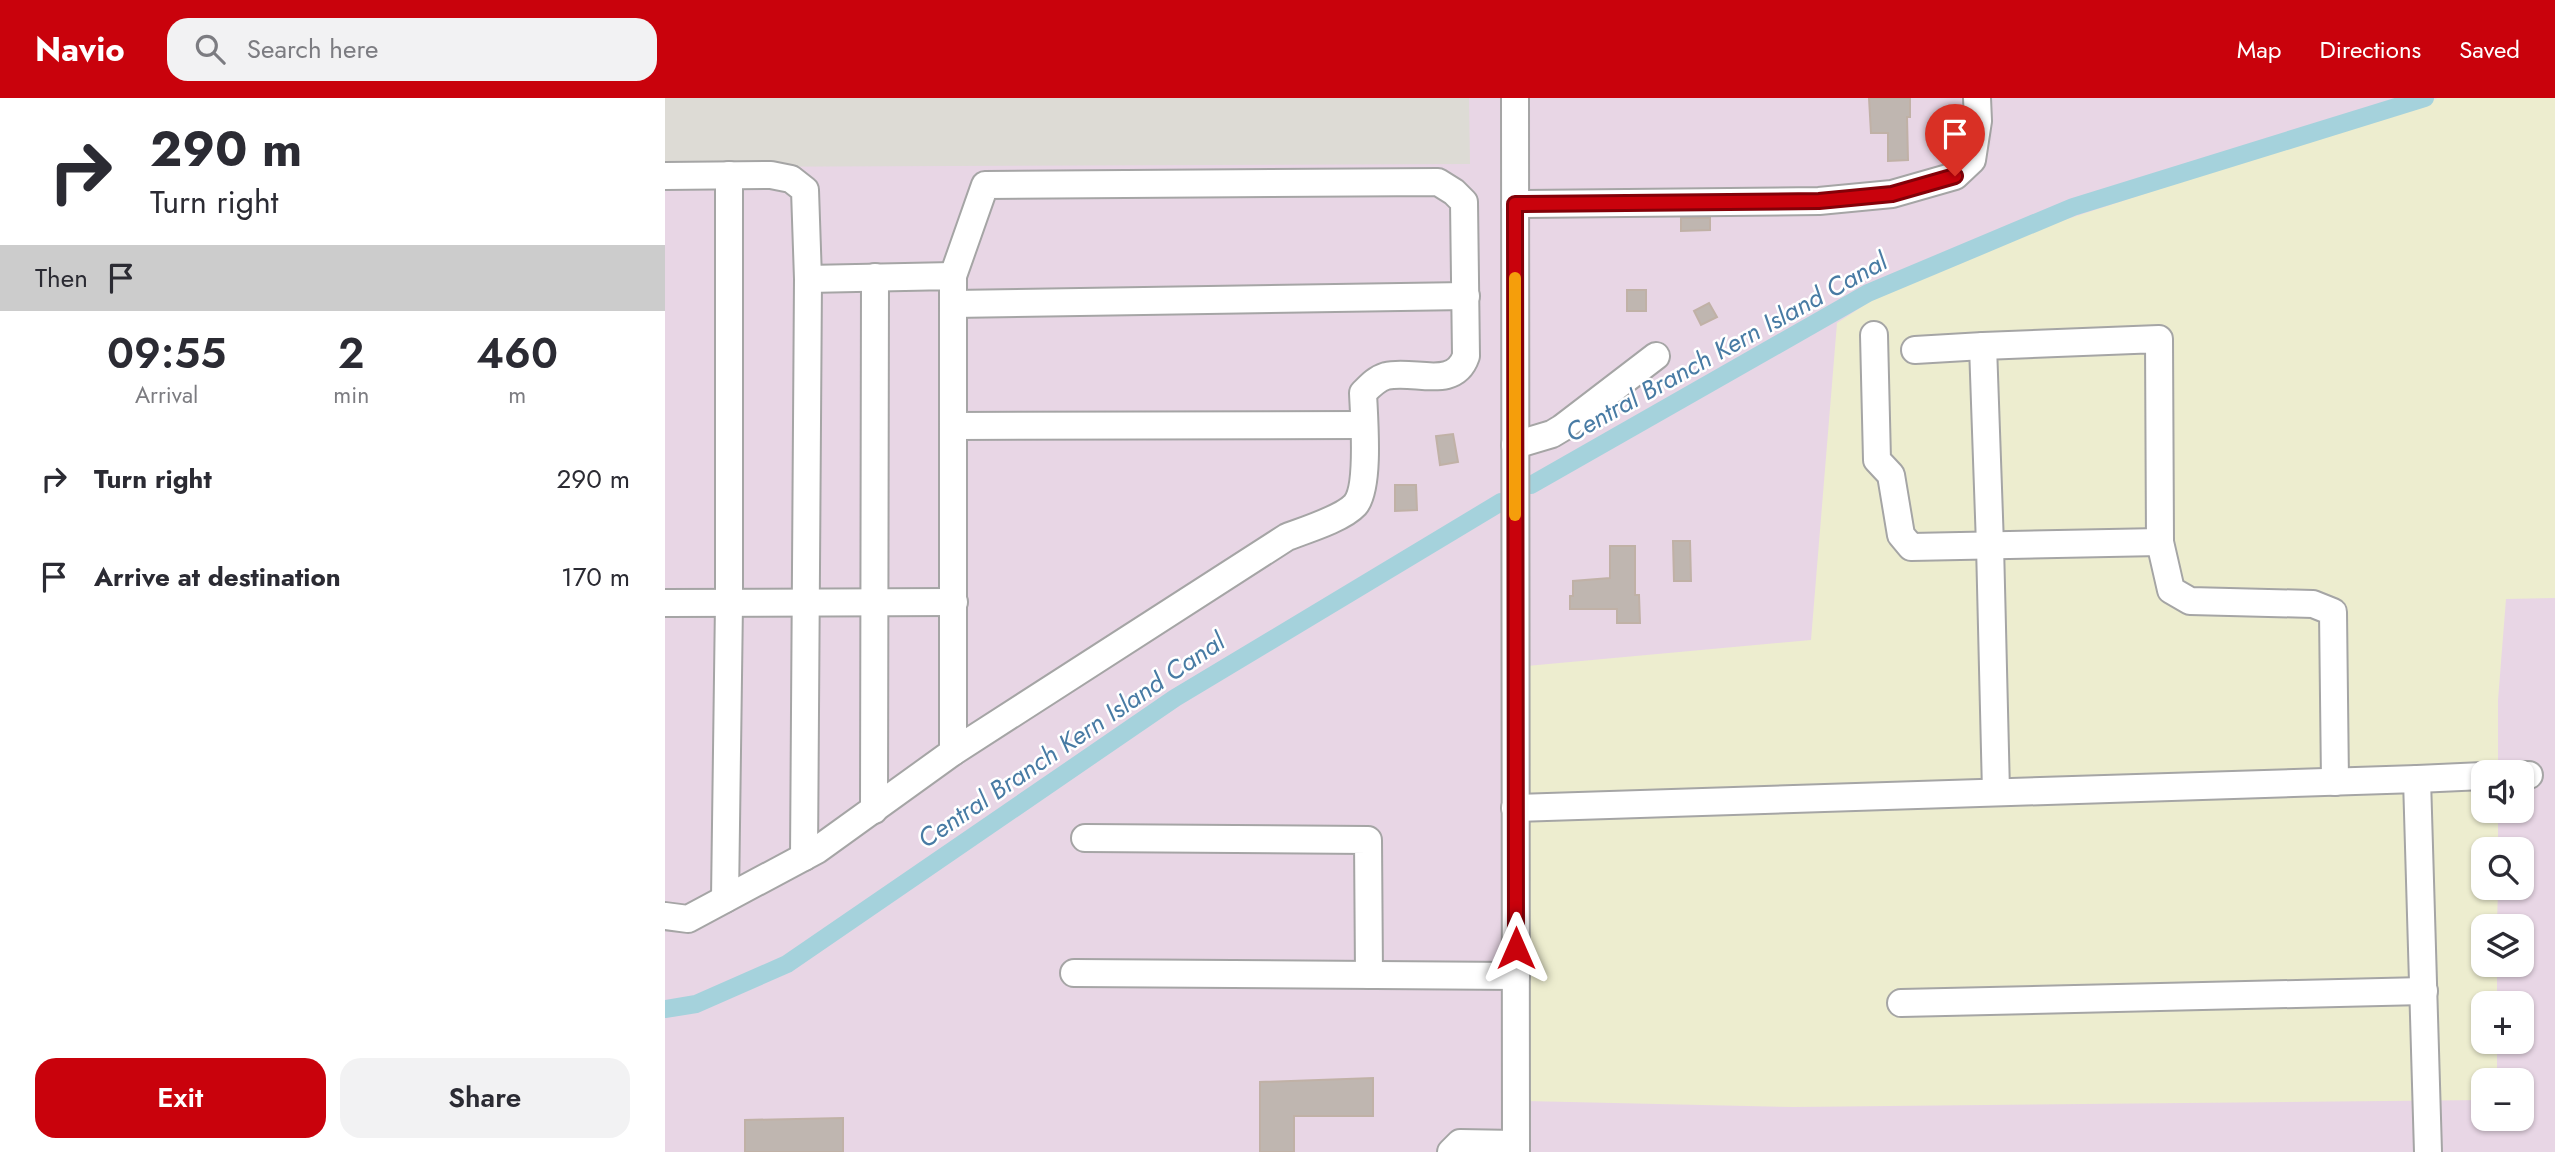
<!DOCTYPE html>
<html lang="en">
<head>
<meta charset="utf-8">
<style>
	body { margin:0; font-family:Jost,sans-serif; background:#f2f2f3; color:#2b2b33; height:100vh; display:flex; flex-direction:column; font-size:26px; white-space:nowrap }
	* { box-sizing:border-box; margin:0 }
	p { font-size:23px; color:#7c7c81 }
	.icon { flex:none; width:38px; height:38px; fill:none; stroke:currentColor; stroke-width:2; stroke-linecap:round; stroke-linejoin:round }
	.map { position:relative; flex:1; overflow:hidden }
	.panel { display:flex; flex-direction:column; background:#fff; width:665px }
	.panel>* { flex:none }
	.banner { background:#fff; color:#2b2b33; overflow:hidden }
	.controls { position:absolute; left:1806px; top:662px; display:grid; gap:14px }
	.controls a { display:grid; place-items:center; width:63px; height:63px; border-radius:14px; background:#fff; box-shadow:0 2px 5px #0004; font-size:35px }
	.pin { position:absolute; display:grid; place-items:center; width:60px; height:60px; color:#fff; margin:-72px -30px; border-radius:50% 50% 50% 0; rotate:-45deg; box-shadow:0 0 7px #0007 }
	.pin .icon { rotate:45deg }
	.me { position:absolute; width:77px; margin:-38px; rotate:0deg; stroke-linejoin:round; filter:drop-shadow(0 0 5px #0008) }
	.turn { display:flex; align-items:center; gap:24px; height:147px; padding:0 35px; font-size:32px }
	.turn .icon { width:91px; height:91px; stroke-width:2.5 }
	.turn b { display:block; font-size:49px; line-height:60px }
	.then { display:flex; align-items:center; height:66px; padding:0 35px; background:#0003; gap:14px; font-size:26px }
	.eta { display:flex; justify-content:space-evenly; align-items:center; height:119px; text-align:center }
	.eta b { font-size:42px; font-weight:600; line-height:49px }
	.button { display:flex; gap:14px; margin-top:auto; padding:14px 35px }
	.button a { flex:1; height:80px; border-radius:21px; background:#c9020c; color:#fff; font-size:28px; font-weight:600; line-height:80px; text-align:center }
	.button a+a { background:#f2f2f3; color:#2b2b33 }
	ul { padding:0; list-style:none }
	li { display:flex; align-items:center; gap:21px; height:98px; padding:0 35px }
	li div { flex:1 }
	li b { display:block; font-size:26px }
	li em { font-style:normal }
	header { display:flex; align-items:center; gap:42px; box-sizing:border-box; height:98px; padding:0 35px; background:#c9020c; color:#fff }
	header strong { font-size:33px }
	nav { display:flex; gap:38px; margin-inline-start:auto; font-size:24px }
	.search { width:490px; height:63px; background:#f2f2f3; display:flex; align-items:center; gap:18px; box-sizing:border-box; padding:0 24px; border-radius:21px; color:#7c7c81; font-size:26px }
	main { display:flex; flex:1; min-height:0 }
	.map>svg:first-child { display:block }
	.industrial { fill:#e8d6e5; fill-rule:evenodd }
	.airport { fill:#dddbd5 }
	.farmland { fill:#ededcf }
	.lines { fill:none; stroke-linecap:round; stroke-linejoin:round }
	.canal { stroke:#a5d2dc; stroke-width:18 }
	.building { fill:#bfb6b0; stroke:#c0b1a6; stroke-width:2 }
	.minor-casing { stroke:#a5a5a5; stroke-width:30 }
	.minor { stroke:#fff; stroke-width:26 }
	.route-casing { stroke:#830108; stroke-width:18 }
	.route { stroke:#c9020c; stroke-width:12 }
	.slow { stroke:#f59e0b; stroke-width:12 }
	.labels { text-anchor:middle; dominant-baseline:central; stroke-width:5; stroke-linejoin:round; paint-order:stroke }
	.water-label { font-size:26px; font-style:italic; fill:#487ba4; stroke:#fff }
</style>
</head>
<body>
<header>
<strong>Navio</strong>
<div class="search"><svg class="icon" aria-label="search" viewBox="0 0 24 24"><circle cx="10" cy="10" r="6"/><path d="M15 15l6 6"/></svg>Search here</div>
<nav><a>Map</a><a>Directions</a><a>Saved</a></nav>
</header>
<main>
<section class="panel">
<div class="banner">
<div class="turn"><svg class="icon" aria-label="right" viewBox="0 0 24 24"><path d="M7 20v-9h11M14 6l5 5-5 5"/></svg><div><b>290 m</b>Turn right</div></div>
<div class="then">Then<svg class="icon" aria-label="arrive" viewBox="0 0 24 24"><path d="M6 21V4h12l-3 4 3 4H6"/></svg></div>
</div>
<div class="eta">
<div><b>09:55</b><p>Arrival</p></div>
<div><b>2</b><p>min</p></div>
<div><b>460</b><p>m</p></div>
</div>
<ul>
<li><svg class="icon" aria-label="right" viewBox="0 0 24 24"><path d="M7 20v-9h11M14 6l5 5-5 5"/></svg><div><b>Turn right</b></div><em>290 m</em></li>
<li><svg class="icon" aria-label="arrive" viewBox="0 0 24 24"><path d="M6 21V4h12l-3 4 3 4H6"/></svg><div><b>Arrive at destination</b></div><em>170 m</em></li>
</ul>
<div class="button"><a>Exit</a><a>Share</a></div>
</section>
<div class="map">
<svg width="1890" height="1054" viewBox="0 0 1890 1054">
	<rect width="100%" height="100%" fill="#efebe4"/>
	<!-- industrial -->
	<path class="industrial" d="M 0,0 L 1890,0 L 1890,1054 L 0,1054 ZM 1818,674 L 1857,674 L 1857,712 L 1818,712 ZM 1818,751 L 1857,751 L 1857,789 L 1818,789 ZM 1818,828 L 1857,828 L 1857,866 L 1818,866 ZM 1818,905 L 1857,905 L 1857,943 L 1818,943 ZM 1818,982 L 1857,982 L 1857,1020 L 1818,1020 Z"/>
	<!-- airport -->
	<path class="airport" d="M 0,0 L 804,0 L 805,66 L 0,69 Z"/>
	<!-- farmland -->
	<path class="farmland" d="M 1773,0 L 1890,0 L 1890,500 L 1841,501 L 1833,602 L 1833,674 L 1818,674 L 1818,712 L 1833,712 L 1833,751 L 1818,751 L 1818,789 L 1833,789 L 1832,828 L 1818,828 L 1818,866 L 1832,866 L 1832,905 L 1818,905 L 1818,943 L 1832,943 L 1832,982 L 1818,982 L 1818,1002 L 1128,1009 L 860,1003 L 852,569 L 1146,542 L 1172,225 L 1261,167 Z"/>
	<g class="lines">
		<!-- canal -->
		<g class="canal">
			<path d="M 866,387 L 1203,195 L 1408,109 L 1760,0"/>
			<path d="M 0,911 L 31,906 L 122,866 L 510,600 L 836,404"/>
		</g>
	</g>
	<!-- building -->
	<g class="building">
		<path d="M 1204,0 L 1245,0 L 1245,19 L 1242,19 L 1243,62 L 1223,63 L 1223,35 L 1206,35 Z"/>
		<path d="M 1016,120 L 1045,120 L 1045,132 L 1016,133 Z"/>
		<rect x="962" y="192" width="19" height="21"/>
		<path d="M 1044,205 L 1052,219 L 1036,227 L 1029,213 Z"/>
		<path d="M 788,336 L 793,364 L 775,367 L 771,338 Z"/>
		<path d="M 730,387 L 751,387 L 752,412 L 730,413 Z"/>
		<path d="M 1008,443 L 1025,443 L 1026,483 L 1009,483 Z"/>
		<path d="M 945,448 L 970,448 L 970,497 L 974,497 L 975,525 L 952,525 L 952,511 L 905,511 L 905,498 L 908,498 L 908,483 L 945,480 Z"/>
		<path d="M 708,980 L 708,1018 L 629,1018 L 629,1054 L 595,1054 L 595,984 Z"/>
		<path d="M 178,1020 L 178,1054 L 80,1054 L 80,1022 Z"/>
	</g>
	<g class="lines">
		<defs>
			<g id="minor">
				<path d="M 850,0 L 851,1054"/>
				<path d="M 0,78 L 106,77 L 126,81 L 140,92 L 143,181 L 288,178 L 288,654 L 152,752 L 23,821 L 0,818"/>
				<path d="M 850,106 L 1154,103 L 1227,96 L 1290,78 L 1307,62 L 1313,23 L 1312,0"/>
				<path d="M 288,206 L 801,198"/>
				<path d="M 1209,237 L 1212,362 L 1226,377 L 1236,437 L 1246,449 L 1495,444"/>
				<path d="M 1250,252 L 1318,248"/>
				<path d="M 289,328 L 699,327"/>
				<path d="M 850,347 L 887,336 L 897,330 L 991,258"/>
				<path d="M 0,505 L 289,504"/>
				<path d="M 288,654 L 622,439 C 640,432 677,421 690,407 C 705,390 699,319 698,295 C 705,288 711,281 721,278 C 749,271 789,293 801,258 L 799,104 L 789,94 L 773,84 L 320,87 L 288,178"/>
				<path d="M 1857,677 L 1864,677"/>
				<path d="M 1752,681 L 1818,678"/>
				<path d="M 1331,694 L 1325,447 L 1318,248 L 1494,241 L 1495,444 L 1506,492 L 1525,503 L 1648,506 L 1668,514 L 1670,684"/>
				<path d="M 850,710 L 1752,681 L 1763,1054"/>
				<path d="M 209,712 L 210,179"/>
				<path d="M 420,740 L 703,742 L 704,877"/>
				<path d="M 139,759 L 143,181"/>
				<path d="M 60,801 L 64,505 L 64,77"/>
				<path d="M 409,875 L 851,878"/>
				<path d="M 1236,905 L 1759,893"/>
				<path d="M 786,1054 L 795,1045 L 851,1046"/>
			</g>
		</defs>
		<!-- minor casing -->
		<use href="#minor" class="minor-casing"/>
		<!-- minor -->
		<use href="#minor" class="minor"/>
	</g>
	<g class="lines">
		<defs>
			<path id="route" d="M 851,850 L 850,106 L 1154,103 L 1227,96 L 1290,78"/>
		</defs>
		<!-- route casing -->
		<use href="#route" class="route-casing"/>
		<!-- route -->
		<use href="#route" class="route"/>
		<!-- slow -->
		<path class="slow" d="M 850,180 L 850,417"/>
	</g>
	<g class="labels">
		<!-- water labels -->
		<g class="water-label">
			<text transform="translate(1061 249) rotate(-29)">Central Branch Kern Island Canal</text>
			<text transform="translate(406 642) rotate(-34)">Central Branch Kern Island Canal</text>
		</g>
	</g>
</svg>
<div class="controls">
<a><svg class="icon" aria-label="sound" viewBox="0 0 24 24"><path d="M4 9h4l5-4v14l-5-4H4zM17 9q2 3 0 6"/></svg></a>
<a><svg class="icon" aria-label="search" viewBox="0 0 24 24"><circle cx="10" cy="10" r="6"/><path d="M15 15l6 6"/></svg></a>
<a><svg class="icon" aria-label="layers" viewBox="0 0 24 24"><path d="M12 4l9 5-9 5-9-5zM3 14l9 5 9-5"/></svg></a>
<a>+</a>
<a>−</a>
</div>
<div class="pin" style="left:1290px;top:78px;background:#d93025"><svg class="icon" aria-label="arrive" viewBox="0 0 24 24"><path d="M6 21V4h12l-3 4 3 4H6"/></svg></div>
<svg class="me" style="left:851px;top:850px" viewBox="-20 -20 40 40"><path d="M0-17L14 15 0 8-14 15z" fill="#c9020c" stroke="#fff" stroke-width="4"/></svg>
</div>
</main>
</body>
</html>
